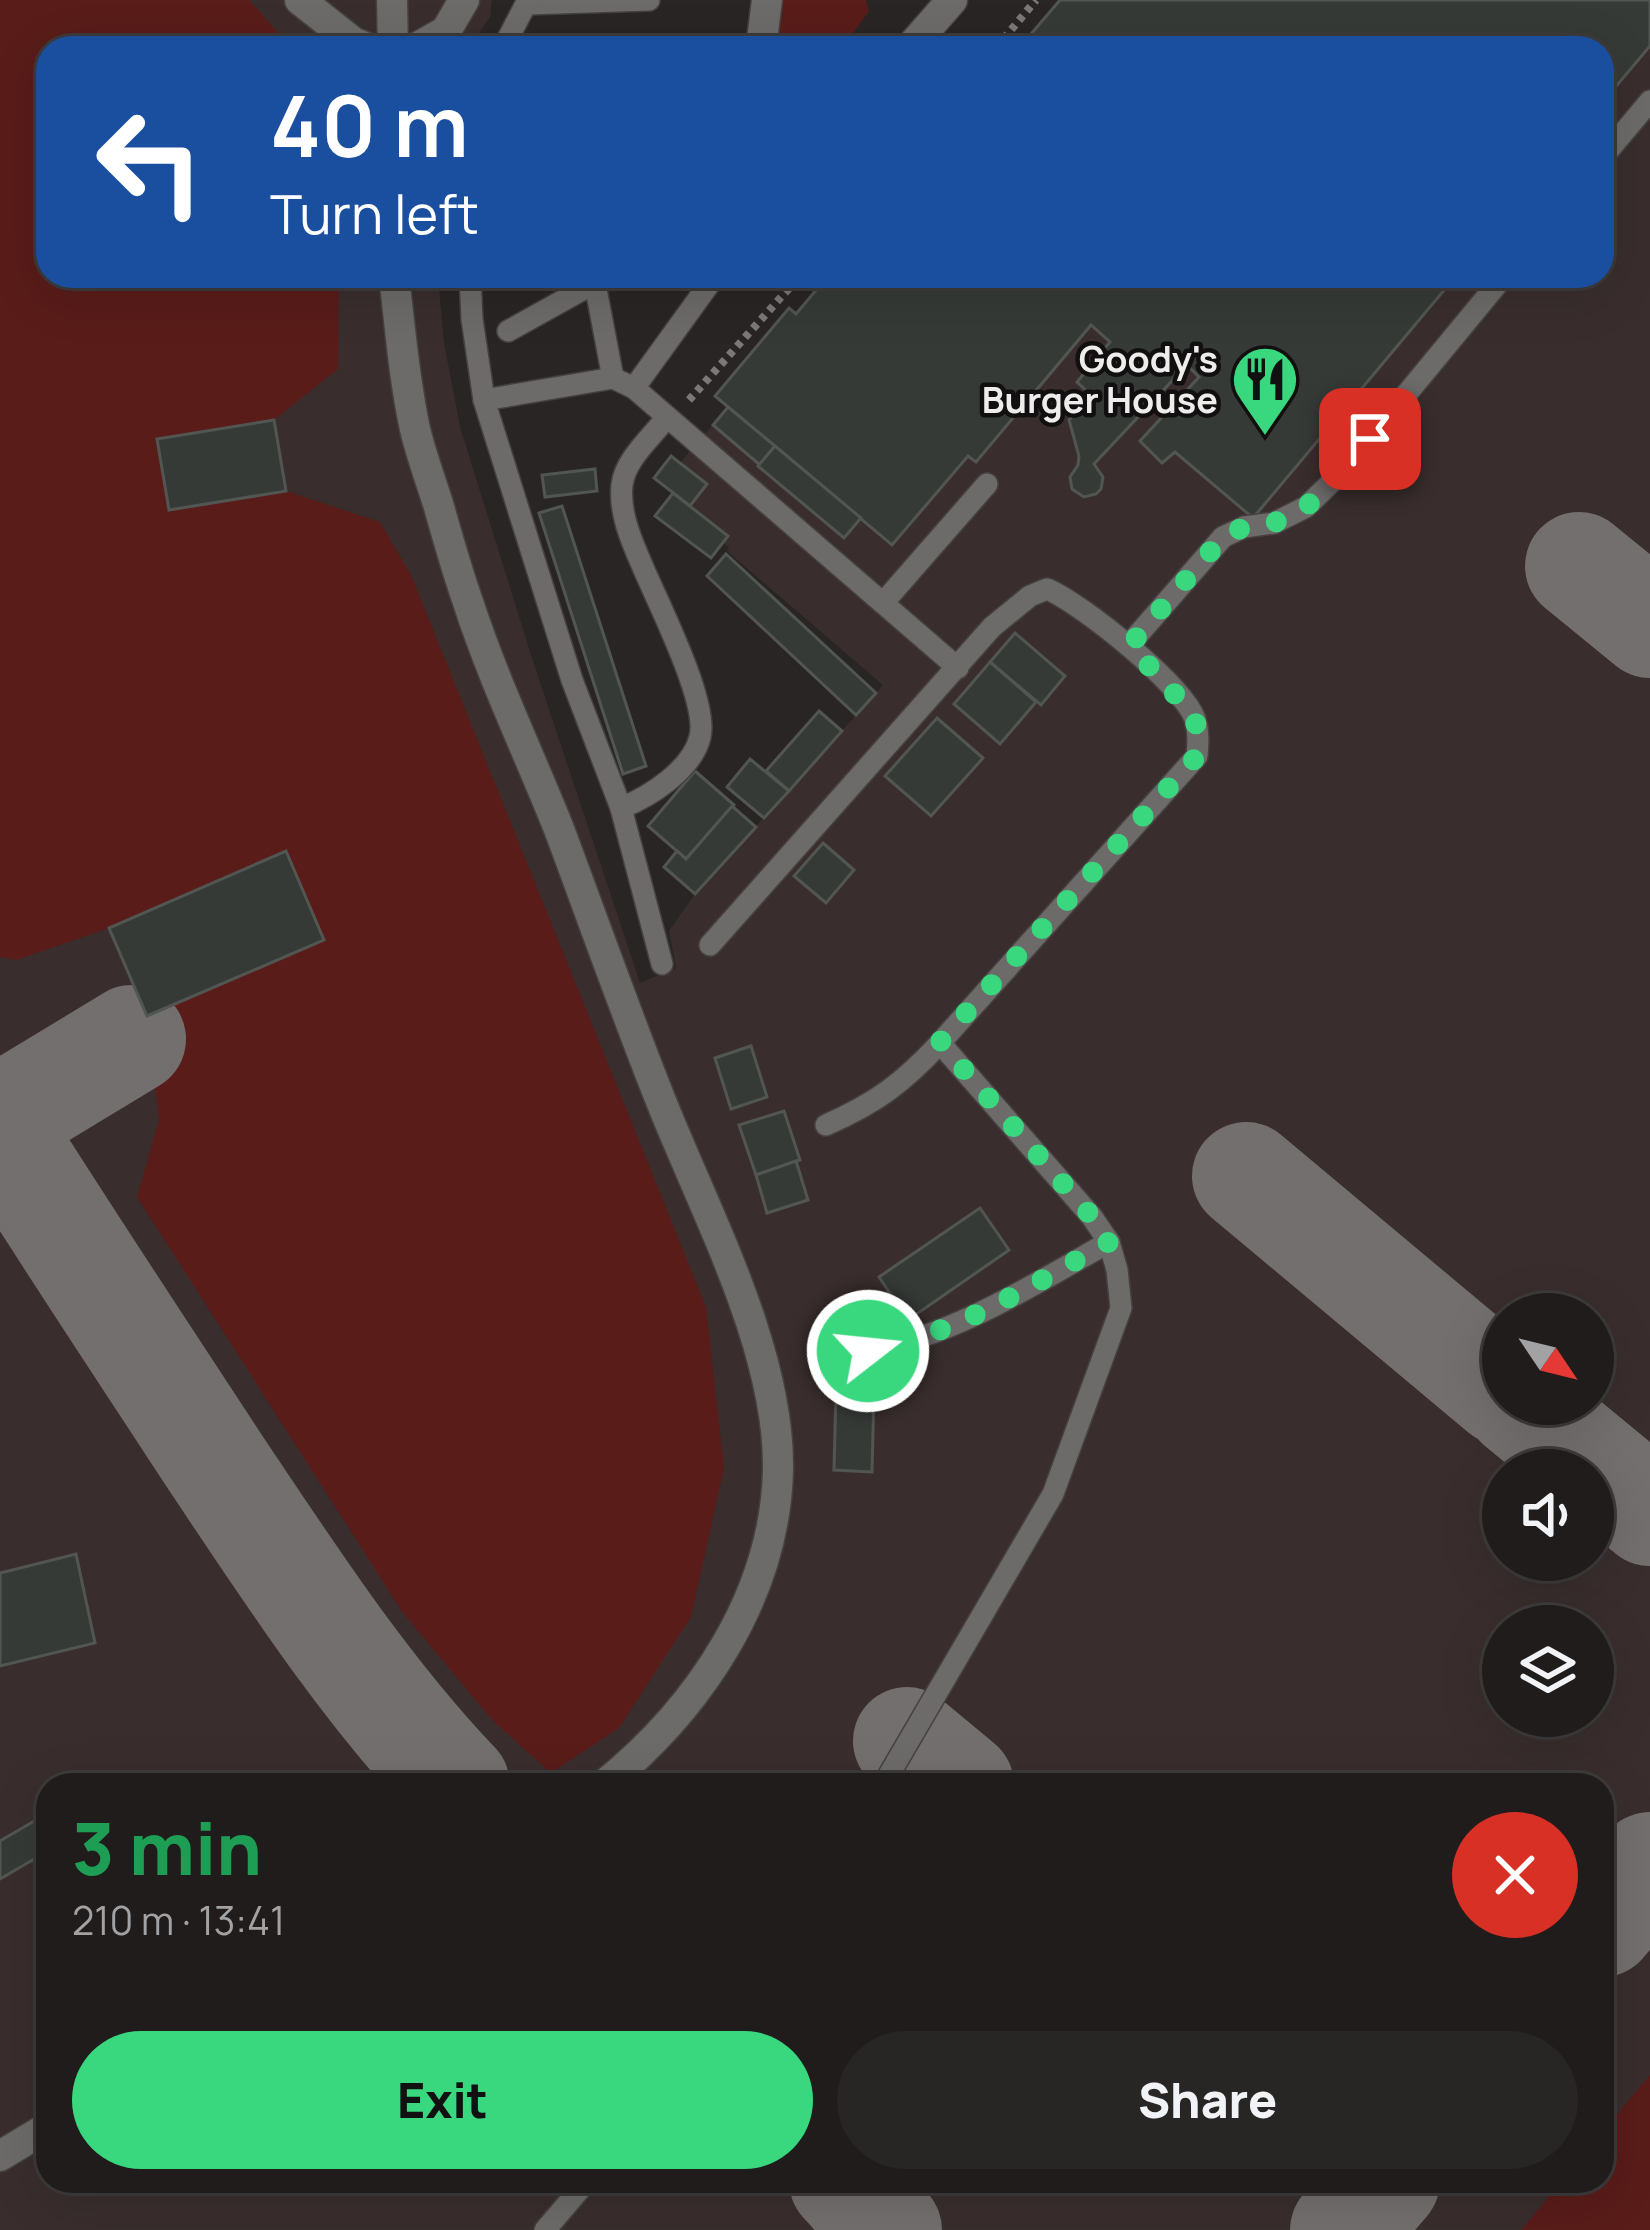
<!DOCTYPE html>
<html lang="en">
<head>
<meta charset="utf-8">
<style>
	body { margin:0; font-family:Manrope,sans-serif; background:#282525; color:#f1f3f6; height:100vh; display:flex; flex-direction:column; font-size:45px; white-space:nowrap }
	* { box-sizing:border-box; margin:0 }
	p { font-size:39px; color:#a2a1a3 }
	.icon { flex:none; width:66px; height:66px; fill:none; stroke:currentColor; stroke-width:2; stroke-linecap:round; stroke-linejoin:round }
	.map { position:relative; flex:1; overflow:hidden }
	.details { position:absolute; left:36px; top:1773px; width:1578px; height:420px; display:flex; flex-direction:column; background:#201c1c; border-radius:36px; box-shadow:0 12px 48px #0002,0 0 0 3px #3d3a3b }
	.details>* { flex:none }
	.hud { position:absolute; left:36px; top:36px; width:1578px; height:252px; border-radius:36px; box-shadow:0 12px 48px #0002,0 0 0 3px #3d3a3b; background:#1a4fa0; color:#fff; overflow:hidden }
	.needle { width:78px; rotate:125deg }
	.tools { position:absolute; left:1482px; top:1293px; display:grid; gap:24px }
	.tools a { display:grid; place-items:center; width:132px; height:132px; border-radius:50%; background:#201c1c; box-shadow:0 12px 48px #0002,0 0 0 3px #3d3a3b; font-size:60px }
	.pin { position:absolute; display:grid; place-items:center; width:102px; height:102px; color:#fff; margin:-51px; border-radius:24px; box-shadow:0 6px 18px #0006 }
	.me { position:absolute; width:132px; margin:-66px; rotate:74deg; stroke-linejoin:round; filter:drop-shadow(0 0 9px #0008) }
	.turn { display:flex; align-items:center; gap:42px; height:252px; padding:0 36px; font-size:54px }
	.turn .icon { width:156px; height:156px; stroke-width:2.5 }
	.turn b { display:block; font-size:84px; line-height:102px }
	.round { display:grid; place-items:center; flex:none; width:126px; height:126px; border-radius:63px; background:#282525 }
	.headline { display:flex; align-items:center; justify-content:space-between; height:204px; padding:0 36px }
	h1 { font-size:72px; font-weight:800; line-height:90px; color:#1e9e55 }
	.button { display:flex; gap:24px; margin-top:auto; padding:24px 36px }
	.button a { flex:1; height:138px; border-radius:72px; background:#39d87f; color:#111; font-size:48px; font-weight:800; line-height:138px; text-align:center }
	.button a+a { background:#282525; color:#f1f3f6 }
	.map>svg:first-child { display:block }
	.built { fill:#392e2d; fill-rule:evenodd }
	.green { fill:#591c19 }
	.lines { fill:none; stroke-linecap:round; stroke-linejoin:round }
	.taxiway { stroke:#746f6f; stroke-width:108 }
	.building { fill:#363a37; stroke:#525653; stroke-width:3 }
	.service-casing { stroke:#464141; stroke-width:24 }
	.minor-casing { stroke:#464141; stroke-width:33 }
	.path { stroke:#7c7878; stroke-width:8; stroke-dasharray:6 6; stroke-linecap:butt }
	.service { stroke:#6d6a6a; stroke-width:21 }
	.minor { stroke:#6d6a6a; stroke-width:30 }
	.route { stroke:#39d87f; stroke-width:21; stroke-dasharray:0 37.8 }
	.labels { text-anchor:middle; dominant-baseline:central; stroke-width:9; stroke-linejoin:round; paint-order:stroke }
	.poi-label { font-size:36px; font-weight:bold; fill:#efecec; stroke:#110f0f; text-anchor:end }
</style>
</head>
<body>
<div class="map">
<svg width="1650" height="2230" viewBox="0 0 1650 2230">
	<rect width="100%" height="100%" fill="#2a2525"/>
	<!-- built -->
	<path class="built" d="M 0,0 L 492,0 L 490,17 L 468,48 L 48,48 L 48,276 L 438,276 L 444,343 L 460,427 L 531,655 L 640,983 L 676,968 L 669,931 L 695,894 L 883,685 L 727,551 L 729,548 L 723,542 L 728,535 L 690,506 L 707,484 L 680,463 L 727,408 L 715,396 L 789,308 L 796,313 L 828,276 L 1602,276 L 1602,48 L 1019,48 L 1060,0 L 1650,0 L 1650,2230 L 0,2230 ZM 1503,1314 L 1593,1314 L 1593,1404 L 1503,1404 ZM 1503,1470 L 1593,1470 L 1593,1560 L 1503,1560 ZM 1503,1626 L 1593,1626 L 1593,1716 L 1503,1716 ZM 48,1785 L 1602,1785 L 1602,2181 L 48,2181 Z"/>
	<!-- green -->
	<g class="green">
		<path d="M 0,0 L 249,0 L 292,48 L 48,48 L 48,276 L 339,276 L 338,369 L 274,420 L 158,439 L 169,509 L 286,491 L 380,522 L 411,575 L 706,1307 L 724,1468 L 691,1617 L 619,1728 L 551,1773 L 493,1721 L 403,1613 L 137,1197 L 159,1120 L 147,1016 L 324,939 L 287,852 L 109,928 L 17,960 L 0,957 Z"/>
		<path d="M 777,0 L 866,0 L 869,11 L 842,48 L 774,48 Z"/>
		<path d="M 1650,2075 L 1650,2230 L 1521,2230 L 1562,2181 L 1602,2181 L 1602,2132 Z"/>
	</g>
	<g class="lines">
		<!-- taxiway -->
		<g class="taxiway">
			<path d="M 1579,566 L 1650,624"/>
			<path d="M 0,1131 C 70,1242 143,1352 215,1462 C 290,1574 363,1687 456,1785"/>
			<path d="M 11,1148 L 11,1127 L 18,1108 L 132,1039"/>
			<path d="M 1246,1176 L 1503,1391"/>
			<path d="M 1519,1404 L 1650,1512"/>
			<path d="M 907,1741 L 960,1785"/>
			<path d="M 1602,1923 L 1650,1866"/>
			<path d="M 843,2181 L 888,2230"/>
			<path d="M 1344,2230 L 1386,2181"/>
		</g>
	</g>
	<!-- building -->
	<g class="building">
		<path d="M 1060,0 L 1650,0 L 1650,46 L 1602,103 L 1602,48 L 1019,48 Z"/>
		<path d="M 828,276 L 1456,276 L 1253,518 L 1175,452 L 1162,463 L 1140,441 L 1199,377 L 1187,365 L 1094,464 L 1103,477 L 1101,489 L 1096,494 L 1084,497 L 1072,489 L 1070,477 L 1078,465 L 1079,456 L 1069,420 L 1092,396 L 1077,382 L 1110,342 L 1091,325 L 976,462 L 968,456 L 892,545 L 715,396 L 789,308 L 796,314 Z"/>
		<path d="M 728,407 L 775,446 L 760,465 L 713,425 Z"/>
		<path d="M 274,420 L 286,491 L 169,510 L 157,439 Z"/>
		<path d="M 775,446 L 861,518 L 844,538 L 758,466 Z"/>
		<path d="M 671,456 L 707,484 L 690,506 L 654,478 Z"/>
		<path d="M 595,469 L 597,491 L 545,497 L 542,475 Z"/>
		<path d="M 673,493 L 728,536 L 711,558 L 655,516 Z"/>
		<path d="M 562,506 L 646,766 L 623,774 L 539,513 Z"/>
		<path d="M 726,554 L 876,693 L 856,715 L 707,576 Z"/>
		<path d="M 1015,633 L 1065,676 L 1041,705 L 990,662 Z"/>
		<path d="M 990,662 L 1036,702 L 1000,744 L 954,704 Z"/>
		<path d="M 819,711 L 842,731 L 789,791 L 766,771 Z"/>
		<path d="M 937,718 L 983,758 L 931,816 L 885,776 Z"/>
		<path d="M 750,759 L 789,791 L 764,818 L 727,787 Z"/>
		<path d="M 695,771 L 734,805 L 686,859 L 648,826 Z"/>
		<path d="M 732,806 L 756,827 L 695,894 L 664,867 L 677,851 L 686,859 Z"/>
		<path d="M 823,843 L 854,870 L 826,903 L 794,876 Z"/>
		<path d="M 286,851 L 324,940 L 147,1016 L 109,928 Z"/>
		<path d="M 751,1046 L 767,1097 L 731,1109 L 715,1058 Z"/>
		<path d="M 784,1111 L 800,1160 L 756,1175 L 739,1125 Z"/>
		<path d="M 796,1161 L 808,1200 L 767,1213 L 756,1175 Z"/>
		<path d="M 980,1208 L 1009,1250 L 908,1320 L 879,1277 Z"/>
		<path d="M 836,1390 L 874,1391 L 872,1472 L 834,1470 Z"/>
		<path d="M 76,1554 L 95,1643 L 0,1666 L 0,1573 Z"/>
		<path d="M 48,1813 L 48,1851 L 0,1879 L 0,1841 Z"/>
	</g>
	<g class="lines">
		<defs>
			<g id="service">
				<path d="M 527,4 L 649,0"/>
				<path d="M 503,48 L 528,0"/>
				<path d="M 1602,158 L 1650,101"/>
				<path d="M 470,276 L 472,319 L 484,400 L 572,680 L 621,808 L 662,964"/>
				<path d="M 595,284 L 613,378"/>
				<path d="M 508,331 L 607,276"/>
				<path d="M 634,388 L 715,276"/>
				<path d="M 484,400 L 613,378 L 634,388 L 958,668"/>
				<path d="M 883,603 L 987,484"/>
				<path d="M 1129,645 L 1223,537 L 1244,527 L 1274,523 L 1306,507 L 1343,471 L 1504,276"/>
				<path d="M 621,808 C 649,797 692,770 700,737 C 709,702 657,601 642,565 C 631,540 619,512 622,485 C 625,459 652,437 667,417"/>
				<path d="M 710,945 L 992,627 L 1030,596 L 1047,589 C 1081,603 1183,685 1195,719 C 1199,732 1198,743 1197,756 L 940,1043 C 903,1083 876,1103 826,1125"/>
				<path d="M 868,1351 C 955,1335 1033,1285 1109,1242"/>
				<path d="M 883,1785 L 1053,1494 L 1121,1308 L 1117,1270 L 1109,1242 L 1092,1217 L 940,1043"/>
				<path d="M 545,2230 L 587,2181"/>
			</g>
			<g id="minor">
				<path d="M 300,0 L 353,42 L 367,48"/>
				<path d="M 392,0 L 393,48"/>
				<path d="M 416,48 L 446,31 L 464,0"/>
				<path d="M 761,48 L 767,0"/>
				<path d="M 910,48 L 952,0"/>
				<path d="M 394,276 C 400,326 404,379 415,429 C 421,455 431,481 439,507 C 448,539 457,571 468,602 C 493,679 529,754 559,829 C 593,920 625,1011 661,1101 C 705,1212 780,1350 778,1470 C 775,1596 699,1708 604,1785"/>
				<path d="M 0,2156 L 48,2127"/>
			</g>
		</defs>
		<!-- service casing -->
		<use href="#service" class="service-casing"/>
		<!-- minor casing -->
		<use href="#minor" class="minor-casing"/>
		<!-- path -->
		<g class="path">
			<path d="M 996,48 L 1036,0"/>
			<path d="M 689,400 L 800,276"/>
		</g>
		<!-- service -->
		<use href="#service" class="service"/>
		<!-- minor -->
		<use href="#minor" class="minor"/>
	</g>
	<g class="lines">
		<!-- route -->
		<path class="route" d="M 868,1351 C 955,1335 1033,1284 1109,1242 L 1092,1217 L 940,1042 L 1197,756 L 1199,739 L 1194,715 L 1130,645 L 1223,537 L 1244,527 L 1274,523 L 1306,507 L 1343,471 L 1370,439"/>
	</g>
	<!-- icons -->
	<defs>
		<symbol id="restaurant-pin" viewBox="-11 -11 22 30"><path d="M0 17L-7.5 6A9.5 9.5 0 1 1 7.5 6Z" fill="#39d87f" stroke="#110f0f"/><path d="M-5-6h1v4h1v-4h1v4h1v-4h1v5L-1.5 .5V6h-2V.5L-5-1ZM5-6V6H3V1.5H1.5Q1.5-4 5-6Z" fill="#111"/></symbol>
	</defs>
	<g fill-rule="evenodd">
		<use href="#restaurant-pin" x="1227" y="341" width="76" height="104"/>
	</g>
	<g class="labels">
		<!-- poi labels -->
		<g class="poi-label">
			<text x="1218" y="358">Goody's<tspan x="1218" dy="41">Burger House</tspan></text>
		</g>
	</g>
</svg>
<div class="tools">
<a><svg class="needle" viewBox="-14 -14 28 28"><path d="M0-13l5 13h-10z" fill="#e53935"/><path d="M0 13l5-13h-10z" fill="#a2a1a3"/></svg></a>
<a><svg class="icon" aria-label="sound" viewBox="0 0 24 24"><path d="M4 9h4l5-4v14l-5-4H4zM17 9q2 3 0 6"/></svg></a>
<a><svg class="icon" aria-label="layers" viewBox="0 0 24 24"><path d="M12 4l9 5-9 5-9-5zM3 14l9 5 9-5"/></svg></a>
</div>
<div class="pin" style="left:1370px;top:439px;background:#d93025"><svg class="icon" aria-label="arrive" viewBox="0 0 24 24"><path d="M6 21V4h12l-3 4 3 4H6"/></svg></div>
<svg class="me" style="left:868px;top:1351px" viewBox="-20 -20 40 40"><circle r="17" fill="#39d87f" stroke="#fff" stroke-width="3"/><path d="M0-11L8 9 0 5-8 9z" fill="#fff"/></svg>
<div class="hud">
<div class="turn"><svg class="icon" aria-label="left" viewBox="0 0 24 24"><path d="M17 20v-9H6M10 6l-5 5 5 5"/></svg><div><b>40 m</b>Turn left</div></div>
</div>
<section class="details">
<div class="headline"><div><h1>3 min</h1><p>210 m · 13:41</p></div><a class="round" style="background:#d93025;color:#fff"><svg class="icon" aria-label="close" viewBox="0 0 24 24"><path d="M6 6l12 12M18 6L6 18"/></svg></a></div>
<div class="button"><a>Exit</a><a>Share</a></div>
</section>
</div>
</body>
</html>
